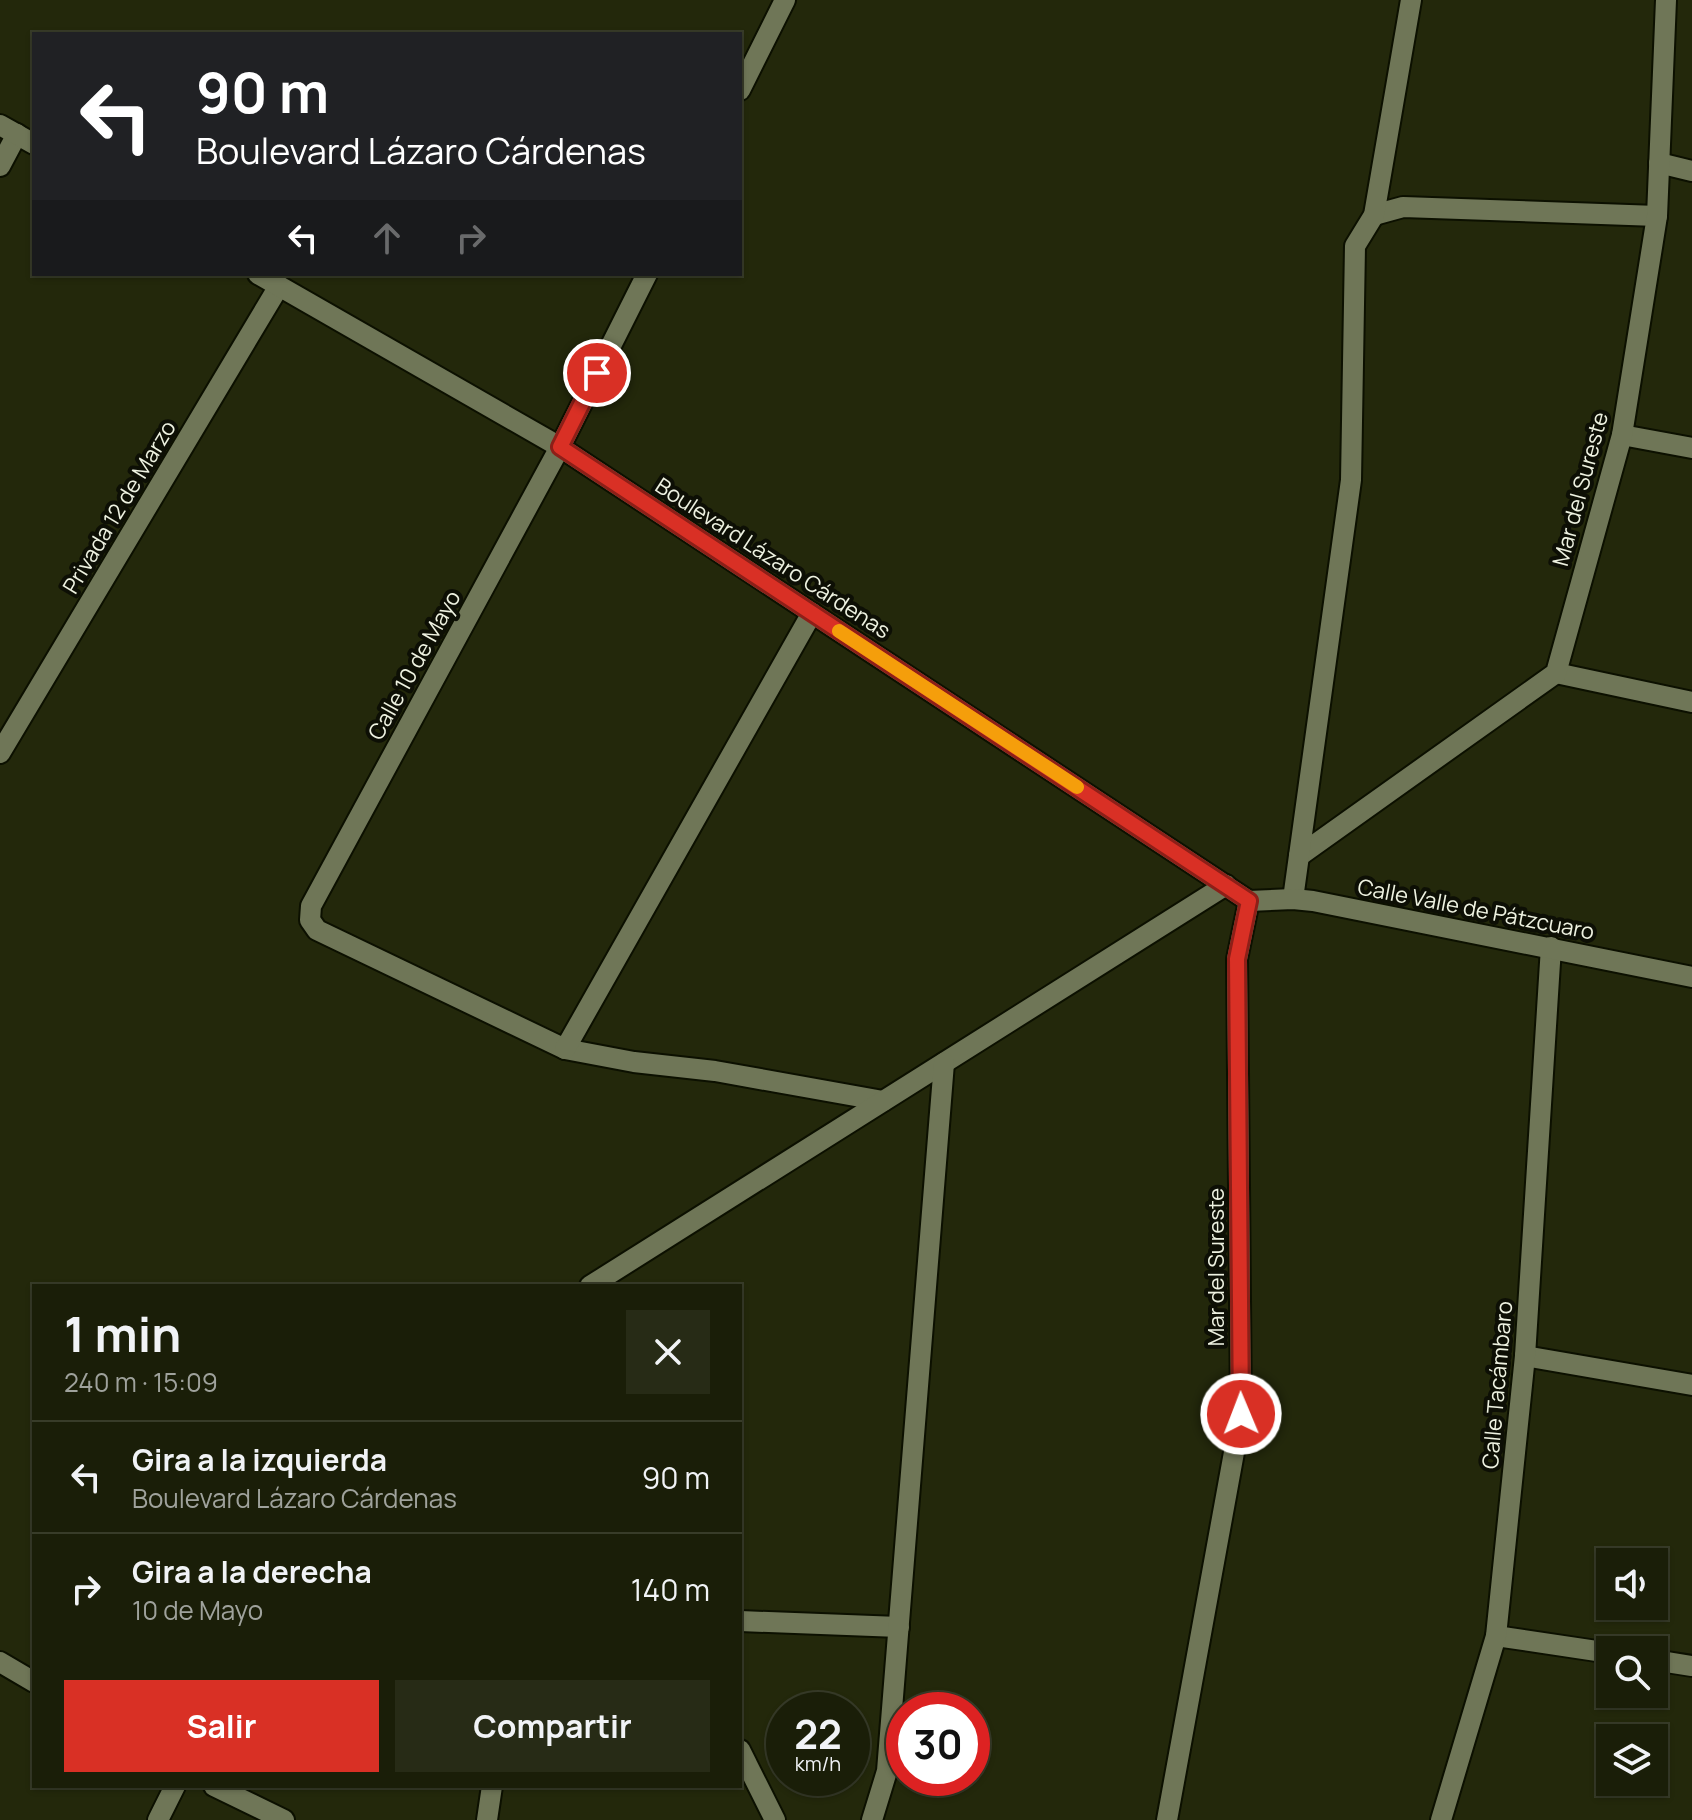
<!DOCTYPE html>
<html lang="es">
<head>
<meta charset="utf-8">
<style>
	body { margin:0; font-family:Manrope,sans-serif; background:#272b16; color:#f1f3f6; height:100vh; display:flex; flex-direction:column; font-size:30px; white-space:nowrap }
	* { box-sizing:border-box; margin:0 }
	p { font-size:26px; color:#9fa29c }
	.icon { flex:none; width:44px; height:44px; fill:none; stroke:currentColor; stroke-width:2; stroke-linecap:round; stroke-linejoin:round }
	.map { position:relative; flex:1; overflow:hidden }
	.sheet { position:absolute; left:32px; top:1284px; width:710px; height:504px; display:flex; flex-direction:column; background:#1a1e08; border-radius:0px; box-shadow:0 2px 6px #0004,0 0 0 2px #383c29 }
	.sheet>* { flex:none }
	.banner { position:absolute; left:32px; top:32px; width:710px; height:244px; border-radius:0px; box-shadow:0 2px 6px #0004,0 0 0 2px #383c29; background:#202124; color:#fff; overflow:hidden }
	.buttons { position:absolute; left:1596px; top:1548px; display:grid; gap:16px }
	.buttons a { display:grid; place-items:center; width:72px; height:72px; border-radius:0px; background:#1a1e08; box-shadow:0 2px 6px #0004,0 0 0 2px #383c29; font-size:40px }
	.speed { position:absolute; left:766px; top:1692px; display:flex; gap:16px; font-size:40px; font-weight:700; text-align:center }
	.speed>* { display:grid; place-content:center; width:104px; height:104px; border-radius:50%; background:#1a1e08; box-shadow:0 2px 6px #0004,0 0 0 2px #383c29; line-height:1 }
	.speed small { font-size:20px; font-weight:400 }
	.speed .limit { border:12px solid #d22; background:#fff; color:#111 }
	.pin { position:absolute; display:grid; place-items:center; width:68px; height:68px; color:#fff; margin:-34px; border:4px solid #fff; border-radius:50%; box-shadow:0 2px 8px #0007 }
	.me { position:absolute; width:88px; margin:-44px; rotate:359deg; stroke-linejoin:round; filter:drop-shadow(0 0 6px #0008) }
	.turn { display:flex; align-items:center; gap:28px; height:168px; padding:0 32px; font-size:36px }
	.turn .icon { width:104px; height:104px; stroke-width:2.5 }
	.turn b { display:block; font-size:56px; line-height:68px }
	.lanes { display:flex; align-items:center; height:76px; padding:0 32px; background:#0003; justify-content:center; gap:40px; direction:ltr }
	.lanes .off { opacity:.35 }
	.round { display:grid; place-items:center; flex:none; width:84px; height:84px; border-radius:0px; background:#272b16 }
	.head { display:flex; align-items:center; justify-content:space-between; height:136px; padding:0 32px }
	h1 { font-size:48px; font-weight:700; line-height:60px }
	.action { display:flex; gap:16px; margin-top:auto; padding:16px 32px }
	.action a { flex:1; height:92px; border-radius:0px; background:#d93025; color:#fff; font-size:32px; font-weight:700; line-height:92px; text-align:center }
	.action a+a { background:#272b16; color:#f1f3f6 }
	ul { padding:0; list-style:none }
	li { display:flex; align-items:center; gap:24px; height:112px; padding:0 32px; border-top:2px solid #383c29 }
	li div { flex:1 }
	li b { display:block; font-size:30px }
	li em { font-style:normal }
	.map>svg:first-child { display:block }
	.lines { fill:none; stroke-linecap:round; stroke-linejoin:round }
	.street-casing { stroke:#0c1000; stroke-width:24 }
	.secondary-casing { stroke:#0c1000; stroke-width:24 }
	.street { stroke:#6f7657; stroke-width:20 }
	.secondary { stroke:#6f7657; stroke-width:20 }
	.route-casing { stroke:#8d1f18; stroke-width:20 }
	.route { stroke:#d93025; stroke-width:14 }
	.slow { stroke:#f59e0b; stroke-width:14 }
	.labels { text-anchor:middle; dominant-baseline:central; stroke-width:8; stroke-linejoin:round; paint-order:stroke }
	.street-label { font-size:22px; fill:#eef2e1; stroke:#0d0f05 }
</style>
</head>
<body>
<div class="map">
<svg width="1692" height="1820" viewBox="0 0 1692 1820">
	<rect width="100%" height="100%" fill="#23280b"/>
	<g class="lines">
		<defs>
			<g id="street">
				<path d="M 740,90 L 785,0"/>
				<path d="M 1659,163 L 1692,171"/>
				<path d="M 0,166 L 17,134"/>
				<path d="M 1374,215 L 1403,207 L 1657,216"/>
				<path d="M 647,274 L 560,447 L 311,906 L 310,920 L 317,930 L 565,1049 L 634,1062 L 715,1071 L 883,1101"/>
				<path d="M 1622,435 L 1692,448"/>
				<path d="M 1556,673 L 1692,702"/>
				<path d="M 0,753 L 279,286"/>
				<path d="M 1299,856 L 1556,673 L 1622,435 L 1657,216 L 1666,0"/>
				<path d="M 1293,899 L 1351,480 L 1355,246 L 1374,215 L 1411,0"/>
				<path d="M 565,1049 L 812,613"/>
				<path d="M 590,1286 L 1226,885"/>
				<path d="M 1525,1356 L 1692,1385"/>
				<path d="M 740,1621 L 899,1627"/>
				<path d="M 1496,1636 L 1610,1653"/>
				<path d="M 1654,1660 L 1692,1666"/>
				<path d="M 740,1750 L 775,1820"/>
				<path d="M 158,1820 L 175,1786"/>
				<path d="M 487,1820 L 492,1786"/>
				<path d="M 872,1820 L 887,1771 L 944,1063"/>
				<path d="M 1167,1820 L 1241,1414 L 1237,959 L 1249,901"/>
				<path d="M 1441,1820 L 1496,1636 L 1525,1356 L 1551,947"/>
			</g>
			<g id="secondary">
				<path d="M 0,125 L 34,144"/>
				<path d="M 258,274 L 560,447 L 1249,901 L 1293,899 L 1313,901 L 1692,977"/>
				<path d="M 0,1662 L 34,1682"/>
				<path d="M 214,1786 L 284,1820"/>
			</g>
		</defs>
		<!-- street casing -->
		<use href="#street" class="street-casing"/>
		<!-- secondary casing -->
		<use href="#secondary" class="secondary-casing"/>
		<!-- street -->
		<use href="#street" class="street"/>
		<!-- secondary -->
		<use href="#secondary" class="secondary"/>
	</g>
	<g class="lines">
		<defs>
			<path id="route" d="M 597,373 L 560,447 L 1249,901 L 1237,959 L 1241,1414"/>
		</defs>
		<!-- route casing -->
		<use href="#route" class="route-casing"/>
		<!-- route -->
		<use href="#route" class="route"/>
		<!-- slow -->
		<path class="slow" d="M 839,631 L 1077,787"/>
	</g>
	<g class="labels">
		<!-- street labels -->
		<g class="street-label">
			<text transform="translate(1580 489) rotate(-75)">Mar del Sureste</text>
			<text transform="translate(119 507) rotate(-59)">Privada 12 de Marzo</text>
			<text transform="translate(773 558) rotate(33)">Boulevard Lázaro Cárdenas</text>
			<text transform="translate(414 665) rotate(-61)">Calle 10 de Mayo</text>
			<text transform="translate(1476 909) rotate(11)">Calle Valle de Pátzcuaro</text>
			<text transform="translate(1216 1267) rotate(-90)">Mar del Sureste</text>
			<text transform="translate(1497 1385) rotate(-85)">Calle Tacámbaro</text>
		</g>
	</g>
</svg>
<div class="buttons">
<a><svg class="icon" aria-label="sound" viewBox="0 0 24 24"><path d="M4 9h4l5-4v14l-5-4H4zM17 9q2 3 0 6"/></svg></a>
<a><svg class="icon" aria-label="search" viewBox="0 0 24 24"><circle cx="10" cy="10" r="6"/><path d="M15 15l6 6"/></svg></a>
<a><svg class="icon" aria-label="layers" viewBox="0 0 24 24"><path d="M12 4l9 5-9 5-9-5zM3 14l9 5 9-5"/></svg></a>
</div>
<div class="speed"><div>22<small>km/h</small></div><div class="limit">30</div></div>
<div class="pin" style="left:597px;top:373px;background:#d93025"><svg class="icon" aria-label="arrive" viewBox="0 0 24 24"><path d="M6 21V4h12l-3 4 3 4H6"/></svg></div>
<svg class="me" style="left:1241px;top:1414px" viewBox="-20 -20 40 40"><circle r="17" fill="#d93025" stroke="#fff" stroke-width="3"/><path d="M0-11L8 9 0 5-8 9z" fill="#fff"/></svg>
<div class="banner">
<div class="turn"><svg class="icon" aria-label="left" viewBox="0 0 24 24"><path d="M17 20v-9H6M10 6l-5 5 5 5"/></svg><div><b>90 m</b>Boulevard Lázaro Cárdenas</div></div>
<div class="lanes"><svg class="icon" aria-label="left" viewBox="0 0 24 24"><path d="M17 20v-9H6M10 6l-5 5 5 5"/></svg><svg class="icon off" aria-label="ahead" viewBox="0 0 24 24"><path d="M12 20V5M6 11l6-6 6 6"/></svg><svg class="icon off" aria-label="right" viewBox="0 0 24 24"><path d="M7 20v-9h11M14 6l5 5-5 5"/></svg></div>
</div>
<section class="sheet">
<div class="head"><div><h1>1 min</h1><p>240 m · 15:09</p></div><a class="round"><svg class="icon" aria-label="close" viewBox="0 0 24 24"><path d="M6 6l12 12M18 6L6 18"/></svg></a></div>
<ul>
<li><svg class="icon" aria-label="left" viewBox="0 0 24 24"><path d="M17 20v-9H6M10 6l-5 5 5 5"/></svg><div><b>Gira a la izquierda</b><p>Boulevard Lázaro Cárdenas</p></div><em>90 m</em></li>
<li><svg class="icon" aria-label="right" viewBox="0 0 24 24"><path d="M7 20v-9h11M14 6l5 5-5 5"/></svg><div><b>Gira a la derecha</b><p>10 de Mayo</p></div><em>140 m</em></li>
</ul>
<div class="action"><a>Salir</a><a>Compartir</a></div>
</section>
</div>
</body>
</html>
